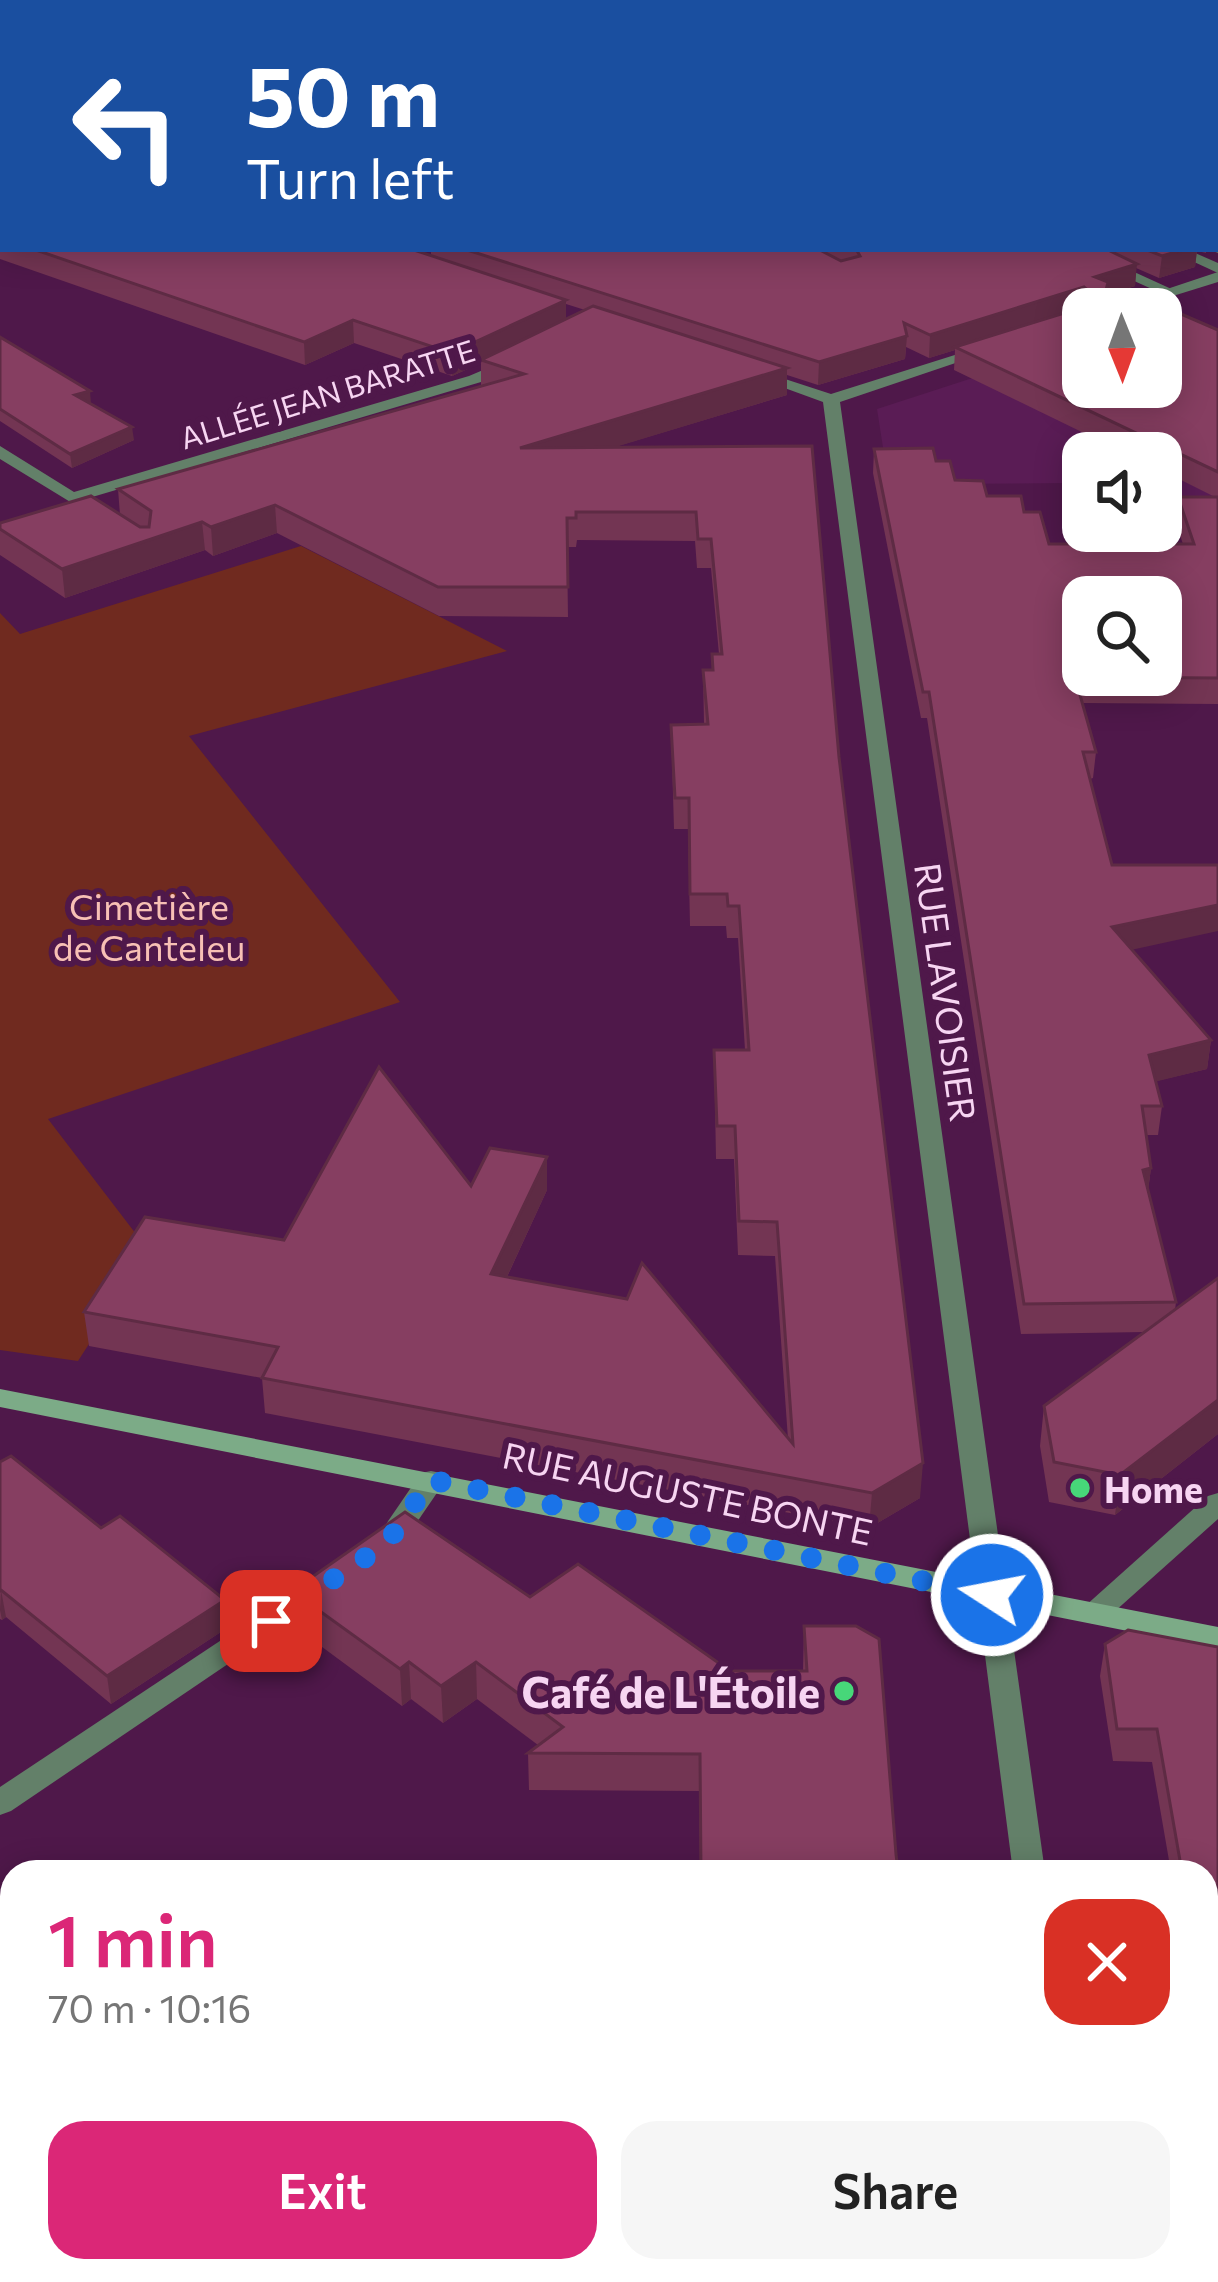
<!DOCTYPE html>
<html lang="en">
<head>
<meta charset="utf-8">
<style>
	body { margin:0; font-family:Commissioner,sans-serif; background:#f6f6f6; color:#222; height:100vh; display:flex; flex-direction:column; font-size:45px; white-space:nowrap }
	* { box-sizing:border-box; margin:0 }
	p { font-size:39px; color:#767676 }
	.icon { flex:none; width:66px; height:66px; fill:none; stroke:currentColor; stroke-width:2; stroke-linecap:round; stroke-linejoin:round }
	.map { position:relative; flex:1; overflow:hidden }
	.panel { position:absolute; left:0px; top:1860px; width:1218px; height:423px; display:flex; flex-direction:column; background:#fff; border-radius:36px 36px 0 0; box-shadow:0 6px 30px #0003 }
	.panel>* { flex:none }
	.guide { position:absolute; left:0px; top:0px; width:1218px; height:252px; box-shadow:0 6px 30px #0003; background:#1a4fa0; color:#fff; overflow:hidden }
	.needle { width:78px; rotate:179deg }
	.buttons { position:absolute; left:1062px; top:288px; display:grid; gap:24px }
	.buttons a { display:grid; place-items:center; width:120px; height:120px; border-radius:24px; background:#fff; box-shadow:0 6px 30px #0003; font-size:60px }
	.pin { position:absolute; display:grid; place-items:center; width:102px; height:102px; color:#fff; margin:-51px; border-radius:24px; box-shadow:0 6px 18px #0006 }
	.me { position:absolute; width:132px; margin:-66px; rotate:281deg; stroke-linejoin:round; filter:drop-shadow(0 0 9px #0008) }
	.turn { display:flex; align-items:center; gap:42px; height:252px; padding:0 48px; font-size:54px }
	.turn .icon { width:156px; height:156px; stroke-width:2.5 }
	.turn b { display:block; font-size:84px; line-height:102px }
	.round { display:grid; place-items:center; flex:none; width:126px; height:126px; border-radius:36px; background:#f6f6f6 }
	.head { display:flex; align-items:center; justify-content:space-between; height:204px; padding:0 48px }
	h1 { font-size:72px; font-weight:600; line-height:90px; color:#db2777 }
	.button { display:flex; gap:24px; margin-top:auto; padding:24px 48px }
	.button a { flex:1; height:138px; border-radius:36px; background:#db2777; color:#fff; font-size:48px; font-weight:600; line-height:138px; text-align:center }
	.button a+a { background:#f6f6f6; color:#222 }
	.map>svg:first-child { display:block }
	.built { fill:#5a1c55 }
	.green { fill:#702a1f }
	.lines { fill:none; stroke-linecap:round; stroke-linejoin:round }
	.lane { fill:#638069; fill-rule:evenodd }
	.street { fill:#638069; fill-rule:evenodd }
	.secondary { fill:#7cab87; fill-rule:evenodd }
	.wall { fill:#733553; fill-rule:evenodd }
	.shaded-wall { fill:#5e2b44 }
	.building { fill:#863e61; stroke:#5e2b44; stroke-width:3; fill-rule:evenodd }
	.route { stroke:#1a73e8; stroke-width:21; stroke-dasharray:0 37.8 }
	.poi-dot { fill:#47d779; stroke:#4f184a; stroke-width:4.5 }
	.labels { text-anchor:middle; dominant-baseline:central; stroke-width:12; stroke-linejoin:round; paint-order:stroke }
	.far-street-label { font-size:30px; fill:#f7d5f2; stroke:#4f184a }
	.park-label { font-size:36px; fill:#f7c0b5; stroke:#4f184a }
	.street-label { font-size:36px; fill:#f7d5f2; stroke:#4f184a }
	.poi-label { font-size:36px; font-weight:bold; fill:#f7d5f2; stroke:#4f184a; text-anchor:start }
	.near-poi-label { font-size:42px; font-weight:bold; fill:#f7d5f2; stroke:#4f184a; text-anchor:end }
</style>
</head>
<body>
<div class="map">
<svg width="1218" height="2282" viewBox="0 0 1218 2282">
	<rect width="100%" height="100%" fill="#4f184a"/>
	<!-- built -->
	<path class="built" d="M 1218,334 L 1218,537 L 1183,537 L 1161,526 L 1161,453 L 1083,453 L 1083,487 L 1073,483 L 934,484 L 887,473 L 877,409 L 1083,342 L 1083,387 L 1161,387 Z"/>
	<!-- green -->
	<path class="green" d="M 301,546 L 507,651 L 189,736 L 400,1002 L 48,1119 L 149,1251 L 78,1361 L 0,1350 L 0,613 L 20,634 Z"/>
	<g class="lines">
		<!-- lane -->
		<g class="lane">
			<path d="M 1215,244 L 1218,244 L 1218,253 L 1208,249 L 1215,249 Z"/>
			<path d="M 1064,249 L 1084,249 L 1178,292 L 1165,295 Z"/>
			<path d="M 1166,249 L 1186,249 L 1218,263 L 1218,273 Z"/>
			<path d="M 431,1471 L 441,1473 L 445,1480 L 441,1487 L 402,1544 L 382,1544 L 378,1537 L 382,1530 L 421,1473 Z"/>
			<path d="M 320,1578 L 330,1581 L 334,1588 L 330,1595 L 11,1811 L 0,1815 L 0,1787 L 310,1581 Z"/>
		</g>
		<!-- street -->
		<g class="street">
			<path d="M 1218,272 L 1218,282 L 1131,309 L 1107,309 Z"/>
			<path d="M 977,348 L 991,351 L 840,402 L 1045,1872 L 1013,1872 L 823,402 L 749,375 L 757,370 L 831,394 Z"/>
			<path d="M 509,359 L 515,361 L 515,367 L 481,382 L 72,503 L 0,459 L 0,446 L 74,492 L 469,376 Z"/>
			<path d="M 1218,1493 L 1218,1519 L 1104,1621 L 1094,1624 L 1084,1621 L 1080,1614 L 1084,1607 L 1208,1496 Z"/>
			<path d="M 1065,2271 L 1101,2271 L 1103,2282 L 1067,2282 Z"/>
		</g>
		<!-- secondary -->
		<path class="secondary" d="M 0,1389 L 1218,1627 L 1218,1649 L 0,1407 Z"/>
	</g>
	<!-- wall -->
	<g class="wall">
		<path d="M 0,0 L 1218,0 L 1218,239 L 1215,241 L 1215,3 L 3,3 L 3,249 L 421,249 L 414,250 L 431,256 L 431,249 L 1206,249 L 1206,253 L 1197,251 L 1195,267 L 1159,278 L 1136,268 L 1135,286 L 1120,291 L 1218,330 L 1218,704 L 1082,703 L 1096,752 L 1093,778 L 1090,779 L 1132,950 L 1211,1040 L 1207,1069 L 1156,1081 L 1162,1106 L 1158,1135 L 1146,1135 L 1151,1168 L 1148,1191 L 1176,1302 L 1175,1310 L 1218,1278 L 1218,1434 L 1115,1515 L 1049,1502 L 1040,1446 L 1044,1406 L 1145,1332 L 1021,1334 L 927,718 L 921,718 L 873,473 L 874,449 L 936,461 L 955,480 L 1024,512 L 1049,544 L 1183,544 L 1175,521 L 1178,497 L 1215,497 L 1161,470 L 1161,453 L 1125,453 L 954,370 L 955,350 L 929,358 L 906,347 L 905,359 L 818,385 L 787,375 L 787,395 L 614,447 L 812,446 L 839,757 L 920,1498 L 869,1528 L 265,1413 L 262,1378 L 89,1346 L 84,1312 L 284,1240 L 471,1186 L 547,1157 L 547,1190 L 507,1277 L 788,1439 L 775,1256 L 738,1255 L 734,1159 L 716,1159 L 714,1050 L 745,1050 L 738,938 L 727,938 L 726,926 L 690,926 L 688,829 L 674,829 L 671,725 L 704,724 L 703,670 L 712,670 L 712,654 L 719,654 L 711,568 L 697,568 L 695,541 L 577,540 L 576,547 L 567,547 L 568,617 L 439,616 L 277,533 L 213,556 L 205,550 L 65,598 L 0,555 L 0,523 L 120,515 L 118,489 L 481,386 L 481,363 L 452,376 L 354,343 L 305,365 L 0,259 ZM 566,304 L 585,310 L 566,319 Z"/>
		<path d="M 0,337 L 91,404 L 134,440 L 72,468 L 0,421 Z"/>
		<path d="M 0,1462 L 101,1528 L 225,1600 L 227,1628 L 111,1704 L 6,1617 L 2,1620 L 0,1619 Z"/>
		<path d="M 292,1591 L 530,1597 L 730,1671 L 803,1671 L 804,1626 L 898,1871 L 901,1872 L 700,1872 L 699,1791 L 529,1790 L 528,1753 L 538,1745 L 477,1699 L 443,1723 L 411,1699 L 402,1706 L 295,1627 Z"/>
		<path d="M 1105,1644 L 1218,1647 L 1218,2141 L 1206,2072 L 1206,1872 L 1171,1872 L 1152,1762 L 1113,1761 L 1100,1676 Z"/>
		<path d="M 752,2271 L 934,2271 L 935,2282 L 752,2282 Z"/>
	</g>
	<!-- shaded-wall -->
	<g class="shaded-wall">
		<path d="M 1218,219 L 1218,239 L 1215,241 L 1215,220 Z"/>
		<path d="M 1186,249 L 1197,249 L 1195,267 L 1159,278 L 1162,256 Z"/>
		<path d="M 1137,264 L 1135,286 L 1106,295 L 1095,277 Z"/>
		<path d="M 1084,287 L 1082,310 L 955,347 L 955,350 L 929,358 L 930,335 Z"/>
		<path d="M 566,300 L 566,323 L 481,360 L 481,363 L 452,376 L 451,353 Z"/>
		<path d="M 353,320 L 354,343 L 305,365 L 304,342 Z"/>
		<path d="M 907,336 L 905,359 L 818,385 L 819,362 Z"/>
		<path d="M 787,368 L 787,395 L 520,476 L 520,448 Z"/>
		<path d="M 90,391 L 91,404 L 75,395 Z"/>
		<path d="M 132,427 L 134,440 L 72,468 L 70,454 Z"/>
		<path d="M 275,505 L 277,533 L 213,556 L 211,527 Z"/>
		<path d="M 202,522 L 205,550 L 65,598 L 62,569 Z"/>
		<path d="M 1218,905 L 1218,931 L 1108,955 L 1112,927 Z"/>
		<path d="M 1211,1040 L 1207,1069 L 1146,1084 L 1149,1055 Z"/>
		<path d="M 547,1157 L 547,1190 L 492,1309 L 491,1274 Z"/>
		<path d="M 1151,1168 L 1147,1198 L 1143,1170 Z"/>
		<path d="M 1218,1400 L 1218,1434 L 1115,1515 L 1120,1475 Z"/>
		<path d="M 923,1463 L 920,1498 L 869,1528 L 872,1493 Z"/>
		<path d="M 1,1590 L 6,1617 L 2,1620 L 0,1610 Z"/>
		<path d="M 225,1600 L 227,1628 L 111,1704 L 107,1676 Z"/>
		<path d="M 409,1662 L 411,1699 L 402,1706 L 400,1669 Z"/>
		<path d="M 476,1662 L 477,1699 L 443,1723 L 441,1686 Z"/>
	</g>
	<!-- building -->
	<g class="building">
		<path d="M 0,0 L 1218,0 L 1218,8 L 1216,8 L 1215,19 L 1215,3 L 3,3 L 3,32 L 0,27 Z"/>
		<path d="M 1218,23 L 1218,57 L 1215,57 L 1215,24 Z"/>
		<path d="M 3,45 L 3,108 L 0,107 L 0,46 Z"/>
		<path d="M 1215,61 L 1216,72 L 1218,72 L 1218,175 L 1215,175 Z"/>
		<path d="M 0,121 L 3,122 L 3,239 L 0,238 Z"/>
		<path d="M 1215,190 L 1218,190 L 1218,219 L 1215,220 Z"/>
		<path d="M 33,249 L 411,249 L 566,300 L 451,353 L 353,320 L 304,342 Z"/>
		<path d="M 464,249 L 818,249 L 841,261 L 860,256 L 856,249 L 1106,249 L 1137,264 L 1095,277 L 1108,282 L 1106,290 L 1128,291 L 1218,330 L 1218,472 L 955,347 L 1087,306 L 1090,292 L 1084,287 L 930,335 L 904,323 L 907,336 L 819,362 ZM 1083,309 L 1161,309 L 1161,387 L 1083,387 Z"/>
		<path d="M 1145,249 L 1186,249 L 1162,256 Z"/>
		<path d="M 593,306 L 787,368 L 520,448 L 812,446 L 839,757 L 923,1463 L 872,1493 L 262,1378 L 278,1347 L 84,1312 L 145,1217 L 284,1240 L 379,1067 L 471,1186 L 490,1148 L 547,1157 L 491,1274 L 627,1299 L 642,1263 L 793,1444 L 777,1222 L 739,1221 L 735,1126 L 717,1126 L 714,1050 L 749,1050 L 739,906 L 728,906 L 727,894 L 690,894 L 689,798 L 675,798 L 671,725 L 708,724 L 703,670 L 713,670 L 712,654 L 722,654 L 711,539 L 698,539 L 696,512 L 576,512 L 576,518 L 567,518 L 568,587 L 438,587 L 275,505 L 211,527 L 202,522 L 62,569 L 0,529 L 0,523 L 91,496 L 140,527 L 149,527 L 151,511 L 118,489 L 524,374 L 481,360 Z"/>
		<path d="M 0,337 L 90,391 L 75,395 L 132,427 L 70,454 L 0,409 Z"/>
		<path d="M 933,448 L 936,461 L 950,461 L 955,480 L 983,481 L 987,496 L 1021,496 L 1024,512 L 1040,512 L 1049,544 L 1194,544 L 1178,497 L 1218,497 L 1218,678 L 1075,677 L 1096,752 L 1083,752 L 1112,865 L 1218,865 L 1218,905 L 1112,927 L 1211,1040 L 1149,1055 L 1162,1106 L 1142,1106 L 1151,1168 L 1143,1170 L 1176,1302 L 1024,1304 L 929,692 L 923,692 L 874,449 ZM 1083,597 L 1161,597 L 1161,675 L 1083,675 Z"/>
		<path d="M 1218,1278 L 1218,1400 L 1120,1475 L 1054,1462 L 1044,1406 Z"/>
		<path d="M 11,1456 L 101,1528 L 120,1516 L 225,1600 L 107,1676 L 1,1590 L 0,1591 L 0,1462 Z"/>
		<path d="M 405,1512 L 530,1597 L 578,1564 L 730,1671 L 807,1671 L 804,1626 L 856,1626 L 879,1639 L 896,1854 L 898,1871 L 901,1872 L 701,1872 L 700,1754 L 528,1753 L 563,1727 L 476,1662 L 441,1686 L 409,1662 L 400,1669 L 292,1591 Z"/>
		<path d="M 1128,1630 L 1218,1647 L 1218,2072 L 1206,2005 L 1206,1872 L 1182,1872 L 1157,1729 L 1117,1729 L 1105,1644 Z"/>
		<path d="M 755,2271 L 934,2271 L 935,2282 L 782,2282 L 782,2276 L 755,2275 Z"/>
	</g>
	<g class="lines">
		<!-- route -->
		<path class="route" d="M 271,1621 L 387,1543 L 431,1480 L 992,1595"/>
	</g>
	<!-- markers -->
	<g class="poi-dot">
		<circle cx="1080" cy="1488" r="12"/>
		<circle cx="844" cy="1691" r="12"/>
	</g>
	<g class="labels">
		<!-- far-street labels -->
		<g class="far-street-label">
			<text transform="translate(327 393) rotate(-17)">ALLÉE JEAN BARATTE</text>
		</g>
		<!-- park labels -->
		<g class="park-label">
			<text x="149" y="905">Cimetière<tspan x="149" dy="41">de Canteleu</tspan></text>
		</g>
		<!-- street labels -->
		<g class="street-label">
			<text transform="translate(947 992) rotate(82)">RUE LAVOISIER</text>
			<text transform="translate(688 1492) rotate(12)">RUE AUGUSTE BONTE</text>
		</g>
		<!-- poi labels -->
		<g class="poi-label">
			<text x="1104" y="1488">Home</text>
		</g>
		<!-- near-poi labels -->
		<g class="near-poi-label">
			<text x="820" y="1691">Café de L'Étoile</text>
		</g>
	</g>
</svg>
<div class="buttons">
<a><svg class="needle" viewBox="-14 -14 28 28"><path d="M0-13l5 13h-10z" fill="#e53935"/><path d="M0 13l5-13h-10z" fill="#767676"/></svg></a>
<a><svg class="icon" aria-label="sound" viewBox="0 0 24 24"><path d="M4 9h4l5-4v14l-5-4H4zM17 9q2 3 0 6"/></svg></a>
<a><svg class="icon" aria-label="search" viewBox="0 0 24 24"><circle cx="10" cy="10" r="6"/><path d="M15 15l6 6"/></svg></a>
</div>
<div class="pin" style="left:271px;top:1621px;background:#d93025"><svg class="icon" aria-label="arrive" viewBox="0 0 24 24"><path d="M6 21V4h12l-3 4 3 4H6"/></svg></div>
<svg class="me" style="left:992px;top:1595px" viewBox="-20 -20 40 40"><circle r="17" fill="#1a73e8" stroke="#fff" stroke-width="3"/><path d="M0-11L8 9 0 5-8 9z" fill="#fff"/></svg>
<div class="guide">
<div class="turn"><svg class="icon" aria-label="left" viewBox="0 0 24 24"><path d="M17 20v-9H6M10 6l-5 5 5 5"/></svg><div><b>50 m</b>Turn left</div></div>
</div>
<section class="panel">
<div class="head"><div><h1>1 min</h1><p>70 m · 10:16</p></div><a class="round" style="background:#d93025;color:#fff"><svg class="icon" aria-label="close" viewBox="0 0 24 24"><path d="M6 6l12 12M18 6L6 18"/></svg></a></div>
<div class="button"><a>Exit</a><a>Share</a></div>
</section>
</div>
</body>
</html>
